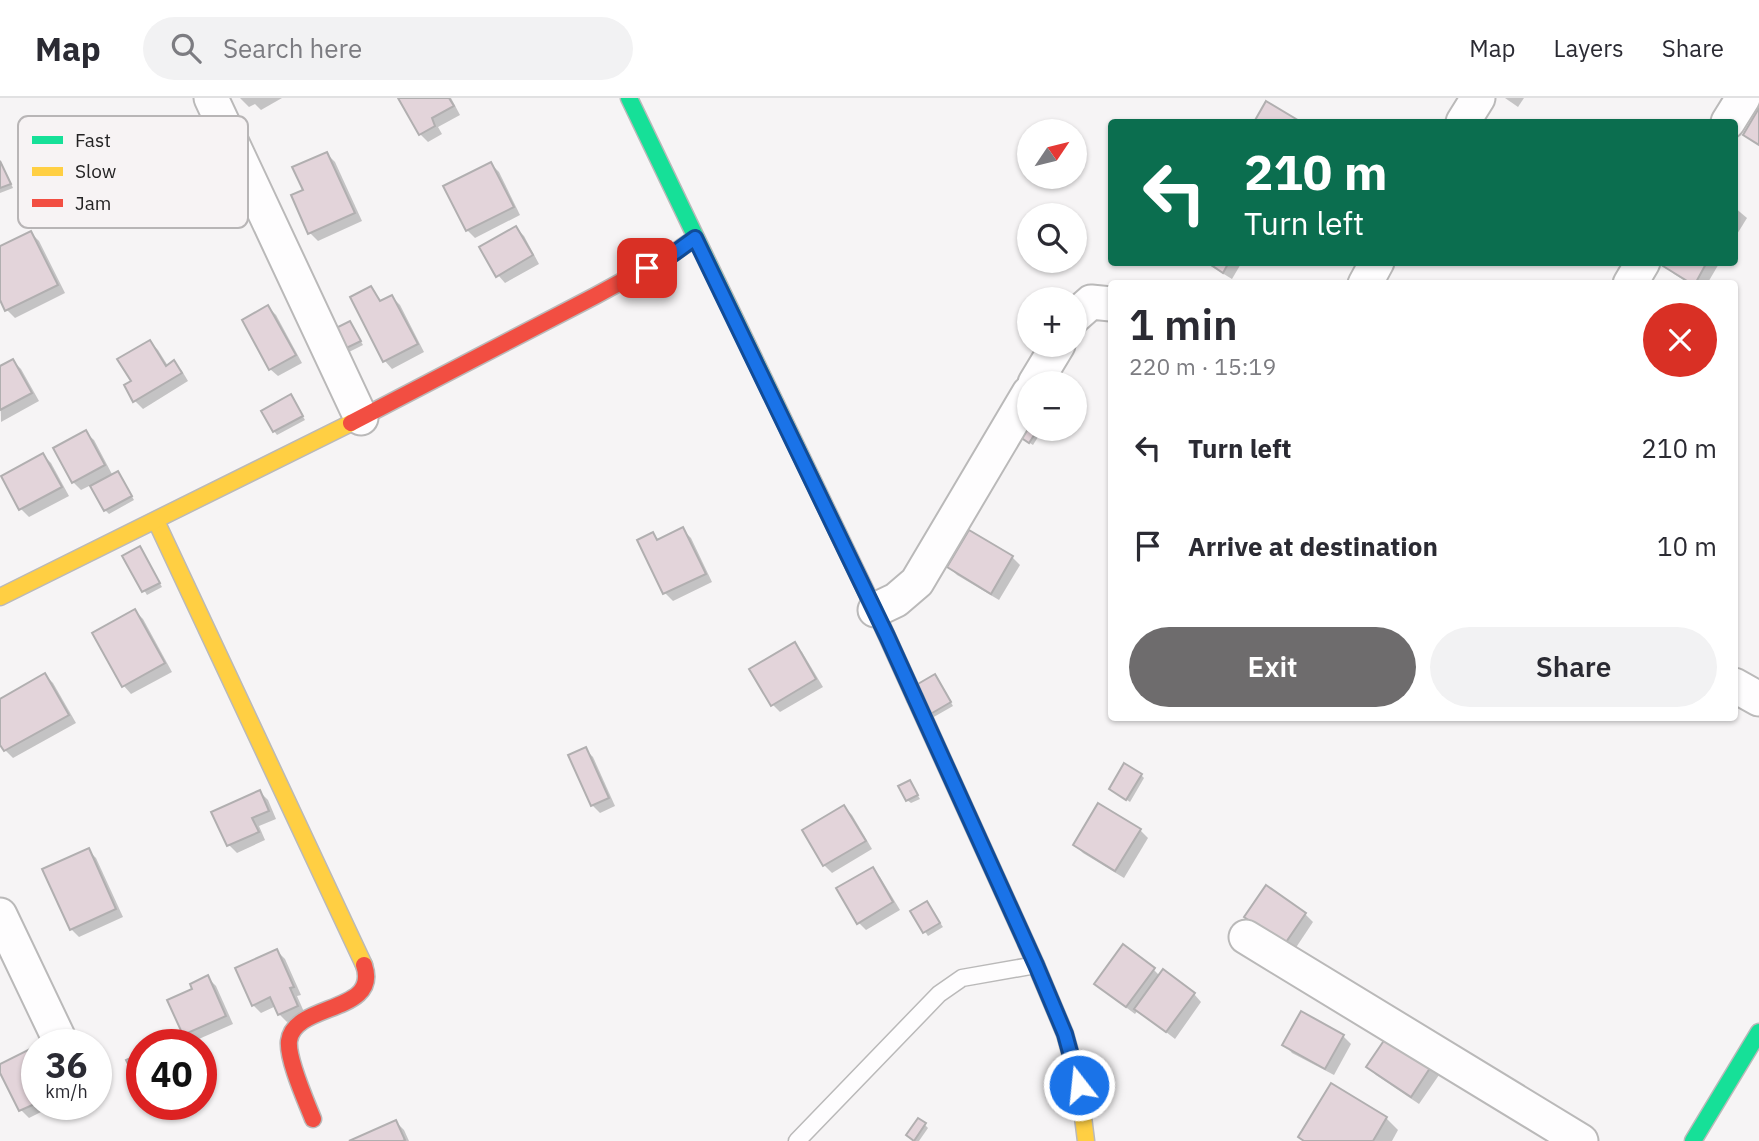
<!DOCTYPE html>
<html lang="en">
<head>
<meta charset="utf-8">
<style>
	body { margin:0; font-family:"IBM Plex Sans",sans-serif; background:#f2f2f3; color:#2b2b33; height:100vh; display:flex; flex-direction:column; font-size:26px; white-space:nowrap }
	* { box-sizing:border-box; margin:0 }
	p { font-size:23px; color:#7c7c81 }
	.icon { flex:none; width:38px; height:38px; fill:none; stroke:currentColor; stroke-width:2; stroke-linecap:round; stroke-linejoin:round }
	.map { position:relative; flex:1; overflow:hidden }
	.details { position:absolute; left:1108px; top:182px; width:630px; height:441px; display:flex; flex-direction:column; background:#fff; border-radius:7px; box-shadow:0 2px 5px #0004 }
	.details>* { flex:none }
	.hud { position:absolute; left:1108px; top:21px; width:630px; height:147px; border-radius:7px; box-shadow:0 2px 5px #0004; background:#0b6e4f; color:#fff; overflow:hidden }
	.needle { width:46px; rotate:55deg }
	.fabs { position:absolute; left:1017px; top:21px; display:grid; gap:14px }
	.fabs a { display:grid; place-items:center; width:70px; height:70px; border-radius:50%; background:#fff; box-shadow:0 2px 5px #0004; font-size:35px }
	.speed { position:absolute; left:21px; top:931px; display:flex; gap:14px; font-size:35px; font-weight:700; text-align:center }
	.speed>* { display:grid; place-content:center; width:91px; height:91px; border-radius:50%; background:#fff; box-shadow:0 2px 5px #0004; line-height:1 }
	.speed small { font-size:18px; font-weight:400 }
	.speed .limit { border:10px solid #d22; background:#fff; color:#111 }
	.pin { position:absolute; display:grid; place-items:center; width:60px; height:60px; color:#fff; margin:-30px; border-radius:14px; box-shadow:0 4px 10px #0006 }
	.me { position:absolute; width:77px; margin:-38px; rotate:344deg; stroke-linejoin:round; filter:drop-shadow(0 0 5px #0008) }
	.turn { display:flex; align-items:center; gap:24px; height:147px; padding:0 21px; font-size:32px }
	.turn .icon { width:91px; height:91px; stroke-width:2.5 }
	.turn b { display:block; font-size:49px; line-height:60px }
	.round { display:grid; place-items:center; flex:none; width:74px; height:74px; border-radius:37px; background:#f2f2f3 }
	.summary { display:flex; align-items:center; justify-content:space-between; height:119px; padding:0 21px }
	h1 { font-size:42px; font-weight:600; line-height:52px }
	.primary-button { display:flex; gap:14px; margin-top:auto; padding:14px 21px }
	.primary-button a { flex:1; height:80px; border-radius:42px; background:#6e6c6d; color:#fff; font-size:28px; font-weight:600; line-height:80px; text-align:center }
	.primary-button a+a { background:#f2f2f3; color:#2b2b33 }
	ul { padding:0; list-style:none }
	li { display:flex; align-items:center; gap:21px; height:98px; padding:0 21px }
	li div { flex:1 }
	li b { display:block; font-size:26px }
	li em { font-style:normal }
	header { display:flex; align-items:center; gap:42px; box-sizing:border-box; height:98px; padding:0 35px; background:#fff; border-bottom:2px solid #e1e1e2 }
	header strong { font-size:33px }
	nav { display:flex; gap:38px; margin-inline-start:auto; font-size:24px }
	.search { width:490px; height:63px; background:#f2f2f3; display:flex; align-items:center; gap:18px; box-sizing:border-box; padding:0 24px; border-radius:38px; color:#7c7c81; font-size:26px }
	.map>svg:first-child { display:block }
	.shadow { fill:#0003 }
	.building { fill:#e3d4da; stroke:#b1afb0; stroke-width:2 }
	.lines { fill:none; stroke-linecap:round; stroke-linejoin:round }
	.lane-casing { stroke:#bab9b9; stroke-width:19 }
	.street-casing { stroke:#bab9b9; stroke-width:37 }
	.fast-casing { stroke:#bab9b9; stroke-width:19 }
	.slow-casing { stroke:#bab9b9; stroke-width:19 }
	.jam-casing { stroke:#bab9b9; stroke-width:19 }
	.lane { stroke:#fefdfe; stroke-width:16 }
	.street { stroke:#fefdfe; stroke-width:33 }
	.fast { stroke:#16e098; stroke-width:16 }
	.slow { stroke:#ffcf43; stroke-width:16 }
	.jam { stroke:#f24e42; stroke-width:16 }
	.route-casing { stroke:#114b97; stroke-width:18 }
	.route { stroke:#1a73e8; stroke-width:12 }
	.key { fill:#f7f3f4; stroke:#b8b5b6; stroke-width:2 }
	.key-label { font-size:19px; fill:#242324 }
</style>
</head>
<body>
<header>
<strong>Map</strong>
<div class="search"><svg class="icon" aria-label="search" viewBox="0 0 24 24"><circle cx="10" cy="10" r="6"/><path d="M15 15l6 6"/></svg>Search here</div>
<nav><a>Map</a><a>Layers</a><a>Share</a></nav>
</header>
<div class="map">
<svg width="1759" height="1043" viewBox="0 0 1759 1043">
	<rect width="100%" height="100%" fill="#f6f4f5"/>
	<!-- shadow -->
	<g class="shadow">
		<path d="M 240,0 L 282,0 L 261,12 L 255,6 L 249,9 Z"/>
		<path d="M 400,0 L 451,0 L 460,17 L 438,29 L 442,36 L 428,44 L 420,36 Z"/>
		<path d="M 1505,0 L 1524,0 L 1518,9 Z"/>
		<path d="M 327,56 L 335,64 L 362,123 L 318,143 L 310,135 L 305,93 Z"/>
		<path d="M 0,62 L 13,90 L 0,95 Z"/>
		<path d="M 491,66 L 499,74 L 520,117 L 475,140 L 467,132 Z"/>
		<path d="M 1734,109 L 1747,120 L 1734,141 Z"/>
		<path d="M 516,130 L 524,138 L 539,166 L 505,185 L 498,177 Z"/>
		<path d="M 31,135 L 39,143 L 65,195 L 15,220 L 7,212 L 0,198 L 0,150 Z"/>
		<path d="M 1204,164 L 1242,164 L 1232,181 Z"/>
		<path d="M 1668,164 L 1720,164 L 1707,186 L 1690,186 L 1674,176 L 1666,168 Z"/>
		<path d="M 371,190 L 382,204 L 392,199 L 400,207 L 424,254 L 392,271 L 385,263 Z"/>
		<path d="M 268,209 L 276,217 L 302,265 L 278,278 L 270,271 Z"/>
		<path d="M 350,225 L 363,247 L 341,258 Z"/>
		<path d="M 150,244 L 158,252 L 168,268 L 174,265 L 182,273 L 188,283 L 143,311 L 135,303 L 133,283 Z"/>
		<path d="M 13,263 L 21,271 L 39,303 L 1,324 L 0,270 Z"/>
		<path d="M 291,298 L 305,322 L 277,337 L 274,333 Z"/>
		<path d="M 1029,331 L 1043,331 L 1033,347 L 1019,338 Z"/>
		<path d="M 86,335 L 94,342 L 113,378 L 121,379 L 134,402 L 109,416 L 105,412 L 91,387 L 81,392 L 73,384 Z"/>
		<path d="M 43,357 L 51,365 L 69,398 L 29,419 L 21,411 Z"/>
		<path d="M 683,432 L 691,440 L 712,484 L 673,503 L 665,495 L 639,443 L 653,436 L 660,443 Z"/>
		<path d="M 140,450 L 143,454 L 162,489 L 147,497 L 124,459 Z"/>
		<path d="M 1012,459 L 1020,467 L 999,502 L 957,477 L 949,469 Z"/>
		<path d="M 135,513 L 143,521 L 172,574 L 131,596 L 124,588 Z"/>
		<path d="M 794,546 L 802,554 L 823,589 L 780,614 L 772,606 Z"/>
		<path d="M 45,577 L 53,585 L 76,625 L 13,660 L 5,652 L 0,643 L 0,603 Z"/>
		<path d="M 938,581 L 953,608 L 932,620 Z"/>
		<path d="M 585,651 L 593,659 L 615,708 L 600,715 L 592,707 Z"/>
		<path d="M 1141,677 L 1144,680 L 1130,704 L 1115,694 Z"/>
		<path d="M 910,684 L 920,701 L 911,705 L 907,702 Z"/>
		<path d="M 260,694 L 268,702 L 276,721 L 259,728 L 265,742 L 237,755 L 229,747 Z"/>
		<path d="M 844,709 L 852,717 L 872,751 L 832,775 L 824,767 Z"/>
		<path d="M 1140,732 L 1148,740 L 1124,780 L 1083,755 L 1075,747 Z"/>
		<path d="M 88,752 L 96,760 L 123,819 L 79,839 L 71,831 Z"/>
		<path d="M 872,771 L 880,779 L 900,812 L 866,832 L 858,824 Z"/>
		<path d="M 927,805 L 943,829 L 928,838 L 912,814 Z"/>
		<path d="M 1305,816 L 1313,824 L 1293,854 L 1254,827 L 1246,819 Z"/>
		<path d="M 277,853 L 285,861 L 301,897 L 297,898 L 305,916 L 287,924 L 279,916 L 276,908 L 261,915 L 253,907 Z"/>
		<path d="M 1153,871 L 1160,878 L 1194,896 L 1201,904 L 1175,941 L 1138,912 L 1135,916 L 1104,893 Z"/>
		<path d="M 208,880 L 216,888 L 233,926 L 192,944 L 184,936 L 195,892 Z"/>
		<path d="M 1343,938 L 1351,946 L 1334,977 L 1292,955 L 1285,947 Z"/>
		<path d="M 31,952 L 37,958 L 37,1006 L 57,1006 L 29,1020 L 21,1012 L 0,971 L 0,967 Z"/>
		<path d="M 1368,969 L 1431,969 L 1439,977 L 1419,1006 L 1376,977 Z"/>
		<path d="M 1386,1020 L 1398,1032 L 1392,1043 L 1304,1043 Z"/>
		<path d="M 396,1024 L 404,1032 L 409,1043 L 353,1043 Z"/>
		<path d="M 925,1027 L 928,1030 L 919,1043 L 915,1043 L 911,1041 Z"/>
	</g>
	<!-- building -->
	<g class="building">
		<path d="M 398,0 L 449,0 L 454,8 L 432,20 L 435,28 L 419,37 Z"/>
		<path d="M 1266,3 L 1301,24 L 1254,24 Z"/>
		<path d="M 1759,10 L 1759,47 L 1743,37 Z"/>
		<path d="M 327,54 L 355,115 L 308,136 L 291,97 L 303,92 L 292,69 Z"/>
		<path d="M 0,63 L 11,86 L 0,90 Z"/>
		<path d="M 491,64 L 514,109 L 466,133 L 443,88 Z"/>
		<path d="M 516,128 L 533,157 L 496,179 L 479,149 Z"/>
		<path d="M 31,133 L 58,187 L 5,213 L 0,202 L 0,148 Z"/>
		<path d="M 1207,164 L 1229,164 L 1223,175 Z"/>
		<path d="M 1666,164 L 1707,164 L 1695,186 L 1692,186 L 1663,168 Z"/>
		<path d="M 371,188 L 380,203 L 392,197 L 418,246 L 383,264 L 350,199 Z"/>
		<path d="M 268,207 L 296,257 L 269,272 L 242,222 Z"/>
		<path d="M 350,223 L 361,243 L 336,255 L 326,235 Z"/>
		<path d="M 150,242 L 166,268 L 174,262 L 182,275 L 133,304 L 124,287 L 131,283 L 117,261 Z"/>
		<path d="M 13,261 L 32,295 L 0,312 L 0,268 Z"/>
		<path d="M 291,296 L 303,318 L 273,334 L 261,313 Z"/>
		<path d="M 1029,310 L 1029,331 L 1038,331 L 1029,345 L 1014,335 Z"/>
		<path d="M 86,332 L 105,367 L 72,385 L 53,350 Z"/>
		<path d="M 43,355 L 62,389 L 19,412 L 1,378 Z"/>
		<path d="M 118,373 L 132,398 L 104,413 L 90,388 Z"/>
		<path d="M 683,429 L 706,476 L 663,496 L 637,442 L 653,434 L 657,442 Z"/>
		<path d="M 969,432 L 1013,458 L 991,496 L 947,469 Z"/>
		<path d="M 140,448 L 160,485 L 142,494 L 122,458 Z"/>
		<path d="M 135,511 L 165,565 L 122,589 L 92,535 Z"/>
		<path d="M 795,544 L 816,581 L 771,608 L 749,571 Z"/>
		<path d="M 45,575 L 69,617 L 4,653 L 0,647 L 0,601 Z"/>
		<path d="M 935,576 L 951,604 L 927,618 L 911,590 Z"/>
		<path d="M 586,649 L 609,700 L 591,708 L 568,657 Z"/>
		<path d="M 1124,665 L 1142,676 L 1126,702 L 1109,691 Z"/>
		<path d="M 910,682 L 918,697 L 906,703 L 898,688 Z"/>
		<path d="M 260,692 L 269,713 L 252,720 L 259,734 L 227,748 L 211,714 Z"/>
		<path d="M 1098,705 L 1141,731 L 1115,773 L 1073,747 Z"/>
		<path d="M 844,707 L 866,743 L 823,768 L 802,732 Z"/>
		<path d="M 89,750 L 116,811 L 70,832 L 42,771 Z"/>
		<path d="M 873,769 L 893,804 L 857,826 L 836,790 Z"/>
		<path d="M 1266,787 L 1306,815 L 1284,847 L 1244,819 Z"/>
		<path d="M 927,803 L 940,825 L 923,835 L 910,813 Z"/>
		<path d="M 1123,846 L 1155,870 L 1126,909 L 1094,886 Z"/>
		<path d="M 277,851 L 294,889 L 290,890 L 298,908 L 278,917 L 270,899 L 252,908 L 235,870 Z"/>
		<path d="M 1163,871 L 1195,895 L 1166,934 L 1134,911 Z"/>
		<path d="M 208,877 L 226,918 L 183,937 L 167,902 L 192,891 L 190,886 Z"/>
		<path d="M 1301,913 L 1344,937 L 1325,971 L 1282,947 Z"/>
		<path d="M 1387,938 L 1432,967 L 1411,999 L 1366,969 Z"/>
		<path d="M 32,950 L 37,960 L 37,1005 L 19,1013 L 0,975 L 0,966 Z"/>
		<path d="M 142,955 L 142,977 L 135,980 L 126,962 Z"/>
		<path d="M 1331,985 L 1387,1019 L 1373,1043 L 1304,1043 L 1298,1039 Z"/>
		<path d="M 918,1020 L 926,1025 L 914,1043 L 906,1037 Z"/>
		<path d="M 396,1022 L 405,1042 L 403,1043 L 349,1043 Z"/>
	</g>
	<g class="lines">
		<defs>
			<path id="lane" d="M 797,1043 L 939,896 L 962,880 L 1036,867"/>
			<g id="street">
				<path d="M 211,0 L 361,320"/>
				<path d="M 1463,24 L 1478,0"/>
				<path d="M 1728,24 L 1743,0"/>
				<path d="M 1365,186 L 1377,164"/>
				<path d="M 1630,186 L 1643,164"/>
				<path d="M 1074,219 L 1091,204 L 1111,206"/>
				<path d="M 1035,285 L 1058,247"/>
				<path d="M 875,512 L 896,502 L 917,484 L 1029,295"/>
				<path d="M 1734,587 L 1759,601"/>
				<path d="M 0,817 L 62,947"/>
				<path d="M 1246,839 L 1581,1043"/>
			</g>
			<g id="fast">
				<path d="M 629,0 L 875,512 L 915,600"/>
				<path d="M 1693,1043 L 1759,934"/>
			</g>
			<g id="slow">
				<path d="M 156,423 L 364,867"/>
				<path d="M 0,499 L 351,325"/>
				<path d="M 915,600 L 1036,867 L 1065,936 L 1079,987 L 1086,1043"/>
			</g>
			<g id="jam">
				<path d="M 351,325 L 595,198 L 672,156 L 695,140"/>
				<path d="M 313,1021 C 306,1003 287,961 289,943 C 294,904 381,916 364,867"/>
			</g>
		</defs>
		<!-- lane casing -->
		<use href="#lane" class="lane-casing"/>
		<!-- street casing -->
		<use href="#street" class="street-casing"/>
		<!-- fast casing -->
		<use href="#fast" class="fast-casing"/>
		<!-- slow casing -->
		<use href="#slow" class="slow-casing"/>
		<!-- jam casing -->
		<use href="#jam" class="jam-casing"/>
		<!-- lane -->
		<use href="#lane" class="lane"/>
		<!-- street -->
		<use href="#street" class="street"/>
		<!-- fast -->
		<use href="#fast" class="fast"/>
		<!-- slow -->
		<use href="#slow" class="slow"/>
		<!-- jam -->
		<use href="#jam" class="jam"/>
	</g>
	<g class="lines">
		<defs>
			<path id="route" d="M 647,170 L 673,156 L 695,140 L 887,538 L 1036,867 L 1065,936 L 1079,987"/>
		</defs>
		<!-- route casing -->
		<use href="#route" class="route-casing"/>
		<!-- route -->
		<use href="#route" class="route"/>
	</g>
	<!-- legend -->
	<rect x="18" y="18" width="230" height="112" rx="10" class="key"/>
	<rect x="32" y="38" width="31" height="8" fill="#16e098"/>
	<rect x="32" y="69" width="31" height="9" fill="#ffcf43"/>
	<rect x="32" y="101" width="31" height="8" fill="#f24e42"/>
	<g class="key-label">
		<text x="75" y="49">Fast</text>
		<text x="75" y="80">Slow</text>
		<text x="75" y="112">Jam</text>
	</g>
</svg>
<div class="fabs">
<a><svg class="needle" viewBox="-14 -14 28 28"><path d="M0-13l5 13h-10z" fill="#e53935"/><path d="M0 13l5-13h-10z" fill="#7c7c81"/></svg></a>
<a><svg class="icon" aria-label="search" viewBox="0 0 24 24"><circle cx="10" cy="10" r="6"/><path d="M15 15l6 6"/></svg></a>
<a>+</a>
<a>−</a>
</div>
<div class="speed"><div>36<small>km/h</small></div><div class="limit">40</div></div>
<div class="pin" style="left:647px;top:170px;background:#d93025"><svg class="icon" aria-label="arrive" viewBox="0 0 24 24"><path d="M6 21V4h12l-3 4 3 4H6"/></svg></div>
<svg class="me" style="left:1079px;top:987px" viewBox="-20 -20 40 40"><circle r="17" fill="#1a73e8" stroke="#fff" stroke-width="3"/><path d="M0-11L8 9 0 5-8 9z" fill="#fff"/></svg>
<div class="hud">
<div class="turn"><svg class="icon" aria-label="left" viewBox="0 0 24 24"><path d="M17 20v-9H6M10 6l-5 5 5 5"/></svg><div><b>210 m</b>Turn left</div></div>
</div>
<section class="details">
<div class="summary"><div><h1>1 min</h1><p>220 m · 15:19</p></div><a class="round" style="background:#d93025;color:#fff"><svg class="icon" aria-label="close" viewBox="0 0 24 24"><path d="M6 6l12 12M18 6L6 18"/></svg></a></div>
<ul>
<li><svg class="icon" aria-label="left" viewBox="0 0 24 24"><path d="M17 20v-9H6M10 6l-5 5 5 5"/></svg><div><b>Turn left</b></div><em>210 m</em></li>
<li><svg class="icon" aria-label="arrive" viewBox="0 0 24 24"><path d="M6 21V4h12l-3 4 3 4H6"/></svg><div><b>Arrive at destination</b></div><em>10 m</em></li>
</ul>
<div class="primary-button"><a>Exit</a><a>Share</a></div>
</section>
</div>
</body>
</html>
